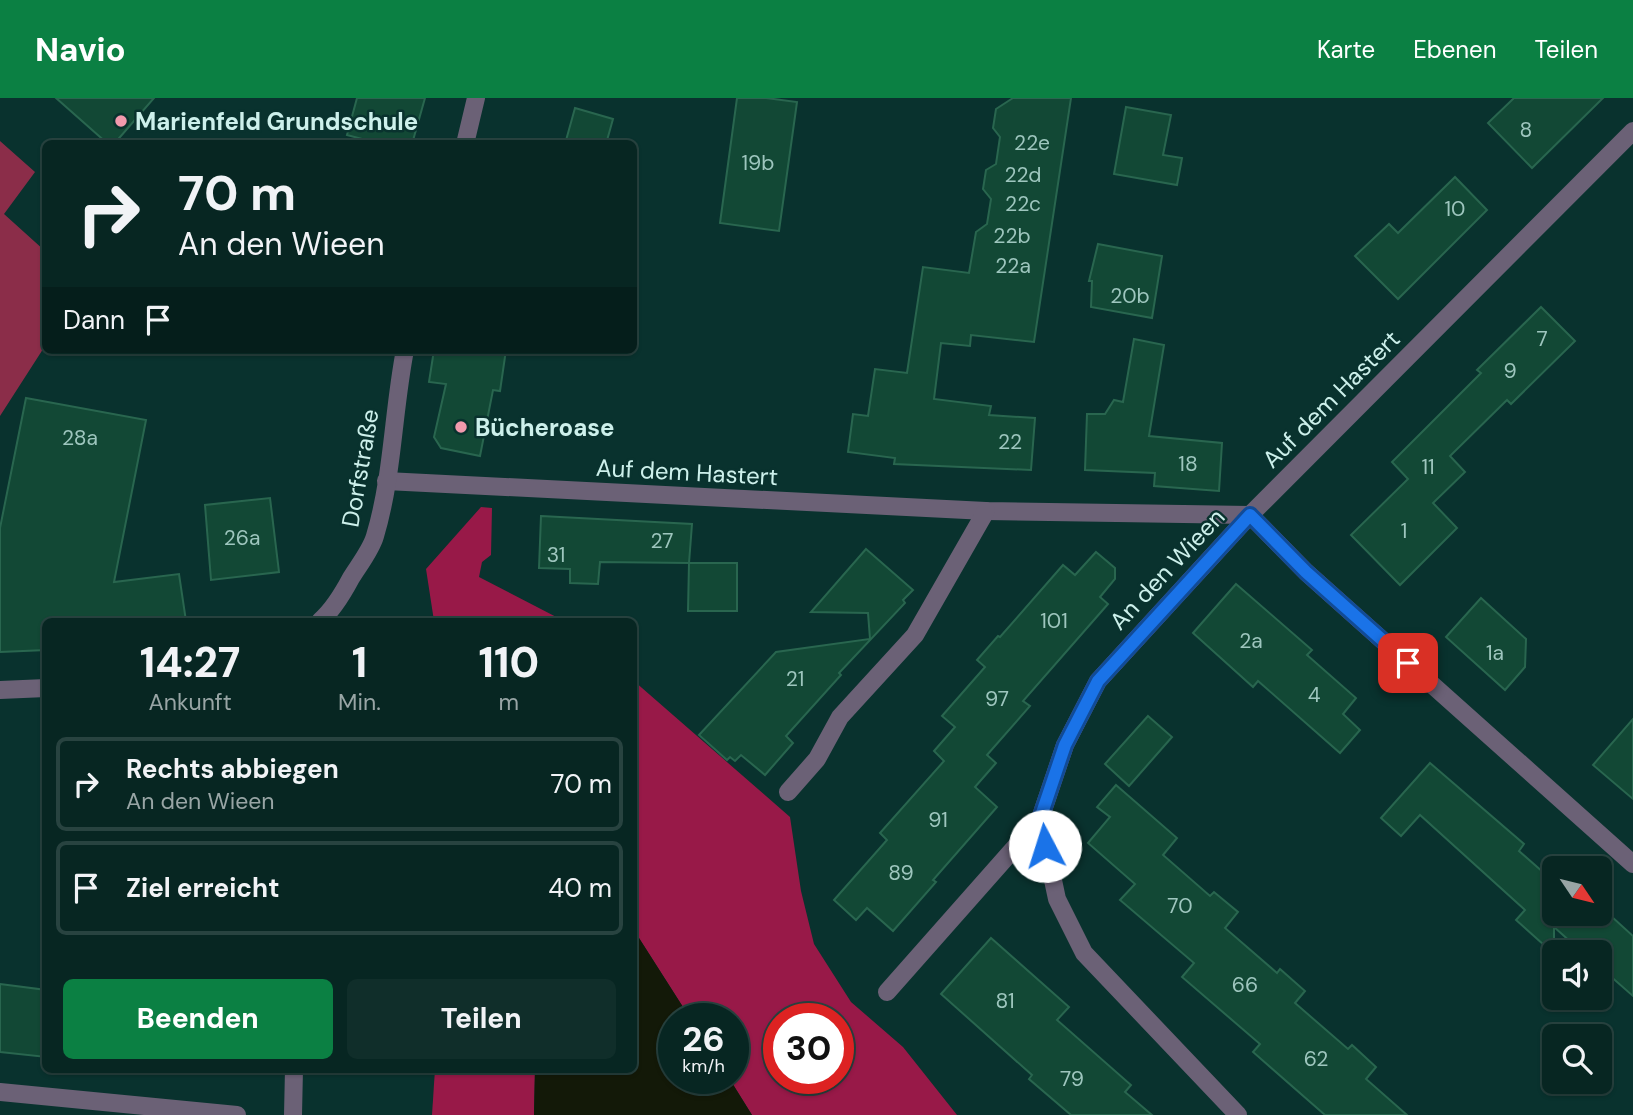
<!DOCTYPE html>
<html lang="de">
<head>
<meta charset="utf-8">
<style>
	body { margin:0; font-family:"DM Sans",sans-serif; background:#102e2a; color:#f1f3f6; height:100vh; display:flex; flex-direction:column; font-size:26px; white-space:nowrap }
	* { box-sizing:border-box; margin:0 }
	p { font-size:23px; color:#98a5a5 }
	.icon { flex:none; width:38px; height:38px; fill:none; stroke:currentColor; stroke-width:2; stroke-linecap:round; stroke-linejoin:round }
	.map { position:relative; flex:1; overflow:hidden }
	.sheet { position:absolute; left:42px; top:520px; width:595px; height:455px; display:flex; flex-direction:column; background:#072622; border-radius:10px; box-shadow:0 2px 5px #0004,0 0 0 2px #284340 }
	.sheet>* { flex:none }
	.guide { position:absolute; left:42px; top:42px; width:595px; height:214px; border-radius:10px; box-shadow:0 2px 5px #0004,0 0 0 2px #284340; background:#072622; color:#f1f3f6; overflow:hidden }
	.needle { width:46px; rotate:125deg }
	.controls { position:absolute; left:1542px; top:758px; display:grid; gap:14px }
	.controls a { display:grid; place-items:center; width:70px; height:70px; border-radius:10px; background:#072622; box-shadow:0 2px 5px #0004,0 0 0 2px #284340; font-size:35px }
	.speed { position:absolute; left:658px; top:905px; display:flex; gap:14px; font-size:35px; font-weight:700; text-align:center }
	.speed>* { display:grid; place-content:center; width:91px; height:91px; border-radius:50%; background:#072622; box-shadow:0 2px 5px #0004,0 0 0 2px #284340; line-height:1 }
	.speed small { font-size:18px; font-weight:400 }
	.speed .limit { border:10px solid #d22; background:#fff; color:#111 }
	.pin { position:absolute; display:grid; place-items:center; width:60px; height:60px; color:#fff; margin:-30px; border-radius:14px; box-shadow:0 4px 10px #0006 }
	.me { position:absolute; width:77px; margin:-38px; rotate:355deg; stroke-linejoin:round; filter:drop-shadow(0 0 5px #0008) }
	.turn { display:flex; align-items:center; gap:24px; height:147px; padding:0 21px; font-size:32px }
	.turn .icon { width:91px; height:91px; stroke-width:2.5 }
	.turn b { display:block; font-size:49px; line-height:60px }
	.then { display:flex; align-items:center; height:66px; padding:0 21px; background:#0003; gap:14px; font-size:26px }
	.eta { display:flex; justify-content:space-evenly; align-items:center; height:119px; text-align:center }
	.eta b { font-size:42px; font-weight:800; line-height:49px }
	.button { display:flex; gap:14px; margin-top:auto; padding:14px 21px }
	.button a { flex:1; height:80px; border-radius:10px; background:#0b8043; color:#fff; font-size:28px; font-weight:800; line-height:80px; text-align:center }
	.button a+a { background:#102e2a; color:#f1f3f6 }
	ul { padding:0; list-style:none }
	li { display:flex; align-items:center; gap:21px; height:94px; margin:0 14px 10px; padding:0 7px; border:4px solid #284340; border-radius:10px }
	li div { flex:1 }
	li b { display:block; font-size:26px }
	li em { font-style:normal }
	header { display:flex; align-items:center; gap:42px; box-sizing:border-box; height:98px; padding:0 35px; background:#0b8043; color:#fff }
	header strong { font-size:33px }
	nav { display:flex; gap:38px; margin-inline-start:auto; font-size:24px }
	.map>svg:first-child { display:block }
	.green { fill:#8b2d49 }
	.forest { fill:#981948; fill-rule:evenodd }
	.water { fill:#131908 }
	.building { fill:#124835; stroke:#29664f; stroke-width:2 }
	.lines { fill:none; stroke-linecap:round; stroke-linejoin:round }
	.minor { stroke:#6b6176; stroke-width:18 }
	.route-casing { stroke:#114b97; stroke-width:18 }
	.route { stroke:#1a73e8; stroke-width:12 }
	.poi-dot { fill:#f29aad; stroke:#09322e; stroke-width:2.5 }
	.labels { text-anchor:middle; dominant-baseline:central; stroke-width:5; stroke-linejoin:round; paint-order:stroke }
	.number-label { font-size:21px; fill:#9ec6be }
	.poi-label { font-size:24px; font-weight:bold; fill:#cdf0eb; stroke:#09322e; text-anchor:start }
	.street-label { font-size:24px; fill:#cdf0eb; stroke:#09322e }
</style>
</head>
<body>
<header>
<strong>Navio</strong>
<nav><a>Karte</a><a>Ebenen</a><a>Teilen</a></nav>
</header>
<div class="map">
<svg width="1633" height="1017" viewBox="0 0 1633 1017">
	<rect width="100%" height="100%" fill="#09322e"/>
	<!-- green -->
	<path class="green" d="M 0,43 L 35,74 L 4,116 L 45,153 L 45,248 L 0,318 Z"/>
	<!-- forest -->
	<g class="forest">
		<path d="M 481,409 L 492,410 L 491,457 L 482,464 L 479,479 L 564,523 L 434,523 L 426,471 Z"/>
		<path d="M 634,583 L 790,719 L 801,793 L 814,846 L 851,904 L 903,949 L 957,1017 L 752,1017 L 729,980 L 733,980 L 733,920 L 690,920 L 639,840 L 634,842 ZM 779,920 L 838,920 L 838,980 L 779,980 Z"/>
		<path d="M 435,971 L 535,971 L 534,1017 L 432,1017 Z"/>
	</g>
	<!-- water -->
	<path class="water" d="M 639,840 L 690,920 L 674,920 L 674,980 L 729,980 L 752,1017 L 534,1017 L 535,971 L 634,971 L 634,842 Z"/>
	<!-- building -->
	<g class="building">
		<path d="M 56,0 L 154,0 L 114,46 L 108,46 Z"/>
		<path d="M 357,0 L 425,0 L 412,46 L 381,46 L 347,37 Z"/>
		<path d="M 737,0 L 766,0 L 797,4 L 779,133 L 720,125 Z"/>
		<path d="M 1013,0 L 1071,0 L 1034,244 L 971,237 L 970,248 L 941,245 L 934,301 L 991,308 L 989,317 L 1035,320 L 1031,372 L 894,366 L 895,360 L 848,354 L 853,316 L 868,318 L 875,271 L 907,275 L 923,169 L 969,175 L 976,134 L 987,126 L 991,101 L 983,91 L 986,72 L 996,66 L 1000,39 L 993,30 L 996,11 Z"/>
		<path d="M 1514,0 L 1603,0 L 1532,70 L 1488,25 Z"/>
		<path d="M 1126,9 L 1171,17 L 1163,57 L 1182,60 L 1177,87 L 1114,76 Z"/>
		<path d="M 575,10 L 613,21 L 606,46 L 565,46 Z"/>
		<path d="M 1455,79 L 1487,112 L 1398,201 L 1355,158 L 1389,126 L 1398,135 Z"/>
		<path d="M 1098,146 L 1162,158 L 1152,220 L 1091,209 L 1092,183 L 1089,183 Z"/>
		<path d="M 1541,209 L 1575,243 L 1511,306 L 1507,302 L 1450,358 L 1465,374 L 1433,405 L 1457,430 L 1400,487 L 1351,437 L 1408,381 L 1392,364 L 1481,275 L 1477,272 Z"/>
		<path d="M 1134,241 L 1164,247 L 1149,338 L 1222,345 L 1219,393 L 1154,388 L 1155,375 L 1085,372 L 1087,316 L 1105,316 L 1114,302 L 1123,304 Z"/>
		<path d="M 434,252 L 506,252 L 500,293 L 493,292 L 480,358 L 441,350 L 434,339 L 446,286 L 429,284 Z"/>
		<path d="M 26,300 L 146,322 L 114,484 L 179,476 L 186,523 L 46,523 L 46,552 L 0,554 L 0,430 Z"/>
		<path d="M 270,400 L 279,474 L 211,482 L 205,407 Z"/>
		<path d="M 541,418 L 692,426 L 689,465 L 600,464 L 598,486 L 570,485 L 570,471 L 539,470 Z"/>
		<path d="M 866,451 L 913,492 L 903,502 L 905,505 L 839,575 L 841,577 L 786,638 L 793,645 L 765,677 L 741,657 L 735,663 L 730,659 L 727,662 L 699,637 L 776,554 L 870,541 L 868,515 L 811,514 Z"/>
		<path d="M 1096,454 L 1115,470 L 1115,481 L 1100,499 L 1108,506 L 1023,603 L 1030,608 L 987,657 L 996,665 L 975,689 L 997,709 L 933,782 L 936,784 L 893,833 L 867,810 L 856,822 L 834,802 L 887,742 L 880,735 L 944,663 L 934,653 L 955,629 L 942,618 L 985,569 L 977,562 L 998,538 L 1000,539 L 1063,467 L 1075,477 Z"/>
		<path d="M 689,465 L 737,465 L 737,513 L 688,513 Z"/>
		<path d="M 1236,486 L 1312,552 L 1307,557 L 1356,600 L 1343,616 L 1360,632 L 1340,655 L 1258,583 L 1253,589 L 1193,535 Z"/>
		<path d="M 1481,500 L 1526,541 L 1525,569 L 1505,592 L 1446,539 Z"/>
		<path d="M 1148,618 L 1172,639 L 1129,688 L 1105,666 Z"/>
		<path d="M 1633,621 L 1633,701 L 1593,667 Z"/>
		<path d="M 1430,665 L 1524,746 L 1519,753 L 1552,782 L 1554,779 L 1554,816 L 1591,816 L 1600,823 L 1600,808 L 1633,838 L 1633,898 L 1600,869 L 1600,854 L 1582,854 L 1554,829 L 1554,856 L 1516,822 L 1525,812 L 1420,717 L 1401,738 L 1381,720 Z"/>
		<path d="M 1116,687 L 1177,740 L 1163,757 L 1210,798 L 1214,794 L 1238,814 L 1225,830 L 1277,875 L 1280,871 L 1305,893 L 1295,905 L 1348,951 L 1352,947 L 1376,969 L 1366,981 L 1407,1017 L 1325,1017 L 1253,954 L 1260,946 L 1182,879 L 1194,865 L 1120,802 L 1135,786 L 1088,745 L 1110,719 L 1097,709 Z"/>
		<path d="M 991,840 L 1069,909 L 1057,922 L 1131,987 L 1125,994 L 1152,1017 L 1071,1017 L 1029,981 L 1032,977 L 941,896 Z"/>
		<path d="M 0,886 L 46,892 L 46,959 L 0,954 Z"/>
	</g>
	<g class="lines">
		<!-- minor -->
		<g class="minor">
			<path d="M 465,46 L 476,0"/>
			<path d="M 386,383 L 986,413 L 1250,417 L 1633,33"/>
			<path d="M 320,523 C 333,512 343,495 351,480 C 359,467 371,452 375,438 C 393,378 393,313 405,252"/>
			<path d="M 0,592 L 46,590"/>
			<path d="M 788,694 L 817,661 L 840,619 L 915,537 L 986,413"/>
			<path d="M 887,894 L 1040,721"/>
			<path d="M 0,994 L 237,1017"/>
			<path d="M 293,1017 L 294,971"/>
			<path d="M 1238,1017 L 1084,855 L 1057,801 L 1040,721 L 1065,647 L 1098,583 L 1250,417 L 1306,474 L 1633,766"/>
		</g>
	</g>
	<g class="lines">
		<defs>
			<path id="route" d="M 1045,748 L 1040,721 L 1065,647 L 1098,583 L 1250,417 L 1306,474 L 1408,565"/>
		</defs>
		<!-- route casing -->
		<use href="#route" class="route-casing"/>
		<!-- route -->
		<use href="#route" class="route"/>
	</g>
	<!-- markers -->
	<g class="poi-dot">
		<circle cx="121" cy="23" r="7"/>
		<circle cx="461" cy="329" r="7"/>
	</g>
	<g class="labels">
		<!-- number labels -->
		<g class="number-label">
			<text x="1526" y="32">8</text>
			<text x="1032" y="45">22e</text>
			<text x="758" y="65">19b</text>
			<text x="1023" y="77">22d</text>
			<text x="1023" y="106">22c</text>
			<text x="1455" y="111">10</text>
			<text x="1012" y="138">22b</text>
			<text x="1013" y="168">22a</text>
			<text x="1130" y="198">20b</text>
			<text x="1542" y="241">7</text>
			<text x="1510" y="273">9</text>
			<text x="80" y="340">28a</text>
			<text x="1010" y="344">22</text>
			<text x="1188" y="366">18</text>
			<text x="1428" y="369">11</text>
			<text x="1404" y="433">1</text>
			<text x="242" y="440">26a</text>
			<text x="662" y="443">27</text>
			<text x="556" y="457">31</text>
			<text x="1054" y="523">101</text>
			<text x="1251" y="543">2a</text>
			<text x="1495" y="555">1a</text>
			<text x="795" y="581">21</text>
			<text x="1314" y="597">4</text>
			<text x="997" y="601">97</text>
			<text x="938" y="722">91</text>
			<text x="901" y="775">89</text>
			<text x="1180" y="808">70</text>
			<text x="1245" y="887">66</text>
			<text x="1005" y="903">81</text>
			<text x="1316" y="961">62</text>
			<text x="1072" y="981">79</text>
		</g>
		<!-- poi labels -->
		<g class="poi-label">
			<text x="135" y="23">Marienfeld Grundschule</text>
			<text x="475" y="329">Bücheroase</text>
		</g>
		<!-- street labels -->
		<g class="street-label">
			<text transform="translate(1331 301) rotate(-45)">Auf dem Hastert</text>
			<text transform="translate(360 370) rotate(-80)">Dorfstraße</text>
			<text transform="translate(687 374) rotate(3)">Auf dem Hastert</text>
			<text transform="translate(1167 471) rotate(-47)">An den Wieen</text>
		</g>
	</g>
</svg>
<div class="controls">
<a><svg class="needle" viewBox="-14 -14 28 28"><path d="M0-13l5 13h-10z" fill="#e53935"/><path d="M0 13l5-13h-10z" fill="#98a5a5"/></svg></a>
<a><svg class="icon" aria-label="sound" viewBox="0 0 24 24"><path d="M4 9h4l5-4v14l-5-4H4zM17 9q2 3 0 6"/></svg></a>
<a><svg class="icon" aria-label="search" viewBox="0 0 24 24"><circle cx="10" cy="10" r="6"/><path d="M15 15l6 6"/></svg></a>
</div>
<div class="speed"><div>26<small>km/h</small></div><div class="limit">30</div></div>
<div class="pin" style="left:1408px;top:565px;background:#d93025"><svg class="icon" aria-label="arrive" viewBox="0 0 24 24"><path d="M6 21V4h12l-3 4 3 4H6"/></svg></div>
<svg class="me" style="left:1045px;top:748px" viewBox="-20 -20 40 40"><circle r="19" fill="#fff"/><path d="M0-13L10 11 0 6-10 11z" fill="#1a73e8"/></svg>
<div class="guide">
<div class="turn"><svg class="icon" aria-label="right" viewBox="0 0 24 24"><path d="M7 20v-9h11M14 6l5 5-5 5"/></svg><div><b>70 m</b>An den Wieen</div></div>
<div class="then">Dann<svg class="icon" aria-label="arrive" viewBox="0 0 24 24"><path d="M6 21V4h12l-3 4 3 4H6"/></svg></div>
</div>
<section class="sheet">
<div class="eta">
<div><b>14:27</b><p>Ankunft</p></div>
<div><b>1</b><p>Min.</p></div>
<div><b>110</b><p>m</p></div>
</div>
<ul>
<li><svg class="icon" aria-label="right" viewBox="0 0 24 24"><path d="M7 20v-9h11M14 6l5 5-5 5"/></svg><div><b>Rechts abbiegen</b><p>An den Wieen</p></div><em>70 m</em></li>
<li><svg class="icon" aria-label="arrive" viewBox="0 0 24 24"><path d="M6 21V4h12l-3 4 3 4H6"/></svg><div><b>Ziel erreicht</b></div><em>40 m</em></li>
</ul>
<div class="button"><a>Beenden</a><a>Teilen</a></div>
</section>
</div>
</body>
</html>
